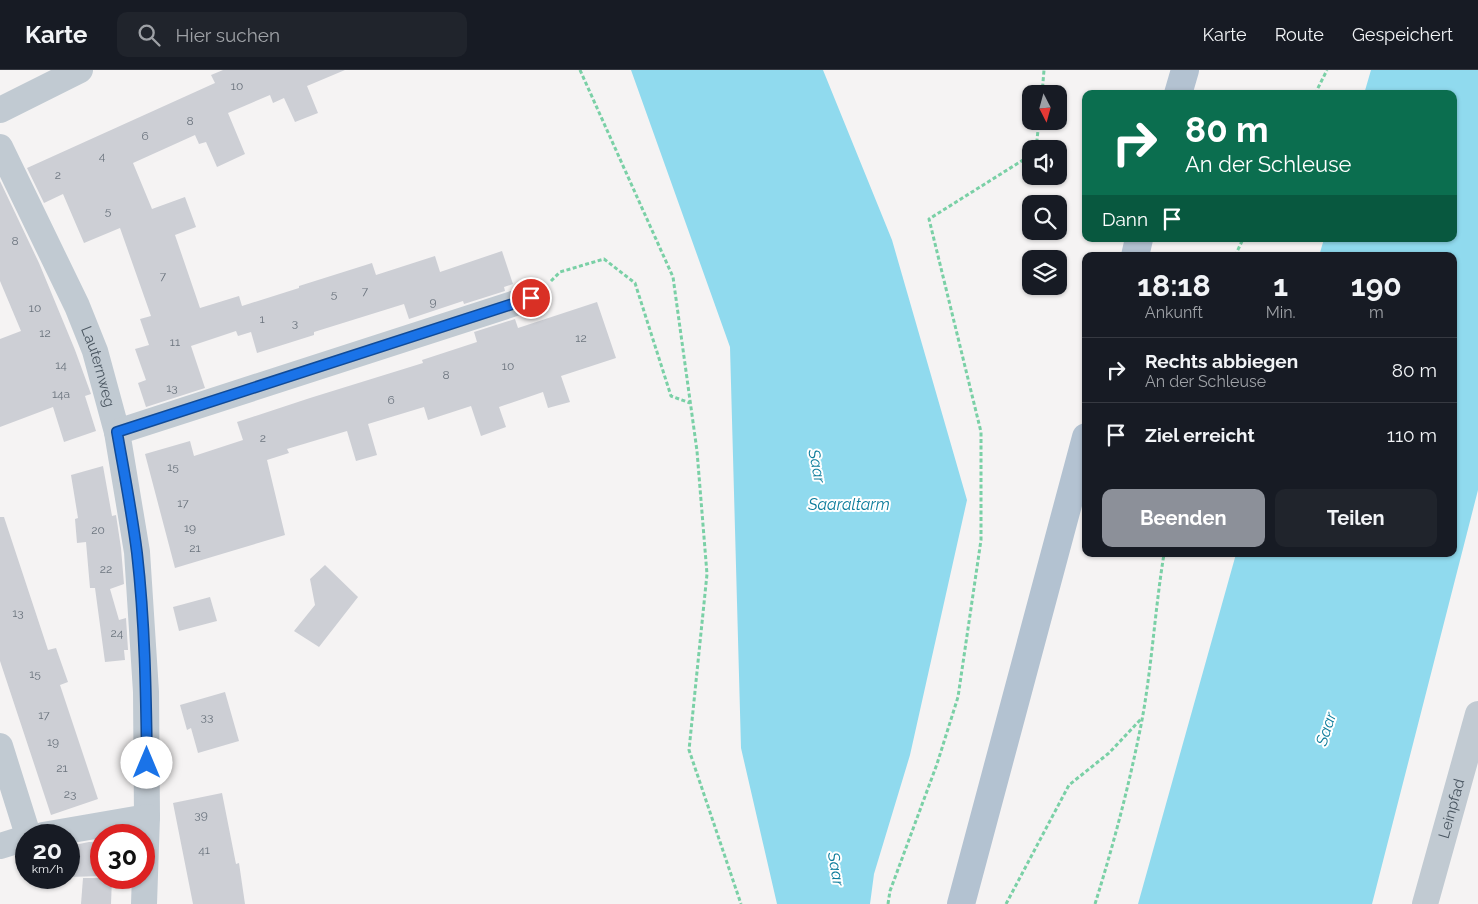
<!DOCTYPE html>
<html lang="de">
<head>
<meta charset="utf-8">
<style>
	body { margin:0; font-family:Raleway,sans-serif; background:#20242c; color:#f1f3f6; height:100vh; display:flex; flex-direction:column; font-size:19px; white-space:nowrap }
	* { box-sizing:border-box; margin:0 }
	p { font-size:16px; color:#9ea1a6 }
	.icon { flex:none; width:28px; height:28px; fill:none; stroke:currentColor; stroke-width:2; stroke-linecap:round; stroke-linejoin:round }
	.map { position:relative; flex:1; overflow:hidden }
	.sheet { position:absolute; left:1082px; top:182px; width:375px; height:305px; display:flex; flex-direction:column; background:#171b24; border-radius:10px; box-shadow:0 1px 4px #0004 }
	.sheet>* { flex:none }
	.hud { position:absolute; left:1082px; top:20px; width:375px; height:152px; border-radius:10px; box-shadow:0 1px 4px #0004; background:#0b6e4f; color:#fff; overflow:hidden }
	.needle { width:32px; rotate:174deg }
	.fabs { position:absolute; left:1022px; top:15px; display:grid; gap:10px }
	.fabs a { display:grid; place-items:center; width:45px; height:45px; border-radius:10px; background:#171b24; box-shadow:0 1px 4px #0004; font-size:25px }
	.speed { position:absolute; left:15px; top:754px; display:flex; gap:10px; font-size:25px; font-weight:700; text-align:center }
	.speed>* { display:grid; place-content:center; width:65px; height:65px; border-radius:50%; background:#171b24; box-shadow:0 1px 4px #0004; line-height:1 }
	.speed small { font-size:12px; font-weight:400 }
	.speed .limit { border:8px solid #d22; background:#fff; color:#111 }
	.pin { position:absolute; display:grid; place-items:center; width:42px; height:42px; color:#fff; margin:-21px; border:2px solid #fff; border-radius:50%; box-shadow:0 1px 5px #0007 }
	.me { position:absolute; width:55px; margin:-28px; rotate:0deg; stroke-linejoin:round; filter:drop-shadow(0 0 4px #0008) }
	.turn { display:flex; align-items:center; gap:18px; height:105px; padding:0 20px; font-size:22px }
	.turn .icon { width:65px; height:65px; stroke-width:2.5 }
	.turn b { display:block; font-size:35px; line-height:42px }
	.then { display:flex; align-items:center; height:48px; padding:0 20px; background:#0003; gap:10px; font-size:19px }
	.eta { display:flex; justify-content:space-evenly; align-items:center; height:85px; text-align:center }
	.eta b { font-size:30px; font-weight:700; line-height:35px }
	.primary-button { display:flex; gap:10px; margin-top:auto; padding:10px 20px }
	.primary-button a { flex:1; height:58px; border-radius:10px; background:#8c9099; color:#fff; font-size:20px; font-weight:700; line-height:58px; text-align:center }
	.primary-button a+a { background:#20242c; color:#f1f3f6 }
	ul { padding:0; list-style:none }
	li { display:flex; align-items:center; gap:15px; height:65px; padding:0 20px; border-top:1px solid #363941 }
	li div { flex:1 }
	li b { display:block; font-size:19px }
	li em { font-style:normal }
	header { display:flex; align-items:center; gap:30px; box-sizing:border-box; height:70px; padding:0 25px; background:#171b24; border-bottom:1px solid #363941 }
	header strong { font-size:24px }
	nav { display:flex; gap:28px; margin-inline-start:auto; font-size:18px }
	.search { width:350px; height:45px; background:#20242c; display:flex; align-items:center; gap:12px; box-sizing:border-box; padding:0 18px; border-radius:10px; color:#9ea1a6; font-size:19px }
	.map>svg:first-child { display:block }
	.water { fill:#90daee }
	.building { fill:#cdcfd5 }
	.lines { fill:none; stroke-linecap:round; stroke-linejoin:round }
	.path { stroke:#7ad0a6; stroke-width:3; stroke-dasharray:4 2.5; stroke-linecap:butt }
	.minor { stroke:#c1cad2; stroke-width:26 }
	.major { stroke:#b3c2d1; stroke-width:28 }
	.route-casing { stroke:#114b97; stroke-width:12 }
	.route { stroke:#1a73e8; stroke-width:9 }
	.labels { text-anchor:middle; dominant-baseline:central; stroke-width:4; stroke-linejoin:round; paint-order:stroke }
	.number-label { font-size:12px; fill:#6b747e }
	.street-label { font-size:15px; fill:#4a5661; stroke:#fff }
	.water-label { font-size:16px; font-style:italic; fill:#0c7c9b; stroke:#fff }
</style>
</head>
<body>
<header>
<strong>Karte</strong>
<div class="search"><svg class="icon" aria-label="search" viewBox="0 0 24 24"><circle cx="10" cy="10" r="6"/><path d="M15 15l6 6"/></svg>Hier suchen</div>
<nav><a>Karte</a><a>Route</a><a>Gespeichert</a></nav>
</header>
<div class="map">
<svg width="1478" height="834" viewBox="0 0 1478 834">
	<rect width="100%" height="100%" fill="#f5f3f3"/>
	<!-- water -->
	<g class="water">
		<path d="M 631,0 L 823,0 L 892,170 L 967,430 L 910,685 L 874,804 L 870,834 L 777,834 L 741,678 L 730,277 Z"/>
		<path d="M 1371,0 L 1478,0 L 1478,420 L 1372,834 L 1138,834 L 1236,484 L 1454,484 L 1454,186 L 1319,186 L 1324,169 L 1454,169 L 1454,24 L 1364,24 Z"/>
	</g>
	<!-- building -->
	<g class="building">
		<path d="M 223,0 L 345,0 L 307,16 L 318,43 L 295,52 L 284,28 L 273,33 L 270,25 L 228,43 L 245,84 L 217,97 L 206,72 L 199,74 L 195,65 L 133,93 L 152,139 L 185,127 L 196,157 L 175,165 L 200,238 L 239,226 L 242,236 L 299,218 L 299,216 L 372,193 L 376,205 L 435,186 L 440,202 L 502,181 L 513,214 L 504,217 L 505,221 L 464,234 L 463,231 L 409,249 L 404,234 L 314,262 L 314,265 L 257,283 L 251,262 L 238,266 L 236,261 L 191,276 L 205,318 L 146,337 L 138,313 L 146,310 L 135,279 L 149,275 L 140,249 L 151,246 L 120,158 L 84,173 L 63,124 L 44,133 L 27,98 L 215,13 L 211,5 Z"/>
		<path d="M 0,111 L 39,193 L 75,280 L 91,324 L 85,326 L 96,361 L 64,372 L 53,337 L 0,357 L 0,269 L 21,261 L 0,211 Z"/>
		<path d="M 597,232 L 616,288 L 561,306 L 570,332 L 548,338 L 543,322 L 499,337 L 506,357 L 481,366 L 471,336 L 428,350 L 424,337 L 368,354 L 377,385 L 356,391 L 347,361 L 287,379 L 289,383 L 267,390 L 285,465 L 175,498 L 145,384 L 190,371 L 194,386 L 243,370 L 237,352 L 310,328 L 423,293 L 422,290 L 477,272 L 474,262 L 515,249 L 518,258 Z"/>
		<path d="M 103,396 L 112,446 L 116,445 L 121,478 L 124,514 L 110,519 L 119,550 L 126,548 L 128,580 L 124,580 L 125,590 L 105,592 L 95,518 L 90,518 L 86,472 L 77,473 L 75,449 L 78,448 L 71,405 Z"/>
		<path d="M 0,447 L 4,447 L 48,580 L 56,578 L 68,612 L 60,615 L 98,729 L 51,745 L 0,591 Z"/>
		<path d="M 325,495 L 358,527 L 319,577 L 294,561 L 315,535 L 310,509 Z"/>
		<path d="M 210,527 L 217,551 L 179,561 L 173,537 Z"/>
		<path d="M 225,622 L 239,671 L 198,683 L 191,658 L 187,660 L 180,635 Z"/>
		<path d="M 222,723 L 236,794 L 239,793 L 245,834 L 193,834 L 173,733 Z"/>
		<path d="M 89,772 L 101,772 L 101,806 L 69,807 L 69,776 Z"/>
		<path d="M 83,808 L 112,808 L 111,834 L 81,834 Z"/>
	</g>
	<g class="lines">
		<!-- path -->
		<g class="path">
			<path d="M 580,0 L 673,207 L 697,381 L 707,504 L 689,680 L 741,834"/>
			<path d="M 1042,24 L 1044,0"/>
			<path d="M 1315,24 L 1327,0"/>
			<path d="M 1036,79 L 1039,51"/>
			<path d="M 1235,186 L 1243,169"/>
			<path d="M 551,211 L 560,202 L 604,189 L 635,213 L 671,326 L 690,333"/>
			<path d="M 888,834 L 890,821 L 937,694 L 958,627 L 981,470 L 981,362 L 929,149 L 1031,85"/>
			<path d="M 1006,834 L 1069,715 L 1109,683 L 1141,649"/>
			<path d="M 1095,834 C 1114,773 1130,712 1142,650 C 1152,595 1155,539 1164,484"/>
		</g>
		<!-- minor -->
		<g class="minor">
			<path d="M 0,40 L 80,0"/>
			<path id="s1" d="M 0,77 L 77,236 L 95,281 L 117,362 L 137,482 L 146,622 L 147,747 L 144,834"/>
			<path d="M 117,362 L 531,228"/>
			<path d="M 0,676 L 28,765"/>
			<path d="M 43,765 L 147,747"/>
			<path d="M 0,776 L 26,768"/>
			<path id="s2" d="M 1425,834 L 1478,644"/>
		</g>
		<!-- major -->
		<g class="major">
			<path d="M 1178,24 L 1185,0"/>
			<path d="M 1135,186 L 1139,169"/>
			<path d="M 961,834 L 1086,367"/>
		</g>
	</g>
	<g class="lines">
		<defs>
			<path id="route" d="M 147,693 C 146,623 145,553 137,483 C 132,443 124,402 117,362 L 531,228"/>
		</defs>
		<!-- route casing -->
		<use href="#route" class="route-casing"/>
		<!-- route -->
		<use href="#route" class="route"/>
	</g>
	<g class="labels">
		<!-- number labels -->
		<g class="number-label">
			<text x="237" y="16">10</text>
			<text x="190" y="51">8</text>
			<text x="145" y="66">6</text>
			<text x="102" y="86">4</text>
			<text x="58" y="105">2</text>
			<text x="108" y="141">5</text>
			<text x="15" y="171">8</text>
			<text x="163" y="206">7</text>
			<text x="365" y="221">7</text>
			<text x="334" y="224">5</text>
			<text x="433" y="232">9</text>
			<text x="35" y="238">10</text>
			<text x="262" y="249">1</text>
			<text x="295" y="253">3</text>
			<text x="45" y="263">12</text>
			<text x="581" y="268">12</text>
			<text x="175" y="272">11</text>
			<text x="61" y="295">14</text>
			<text x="508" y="296">10</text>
			<text x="446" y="305">8</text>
			<text x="172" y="318">13</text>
			<text x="61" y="324">14a</text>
			<text x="391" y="330">6</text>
			<text x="263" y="368">2</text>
			<text x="173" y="397">15</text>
			<text x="183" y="433">17</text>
			<text x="190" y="458">19</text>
			<text x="98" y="460">20</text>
			<text x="195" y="478">21</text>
			<text x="106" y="499">22</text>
			<text x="18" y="543">13</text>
			<text x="117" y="563">24</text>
			<text x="35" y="604">15</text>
			<text x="44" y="645">17</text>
			<text x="207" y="647">33</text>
			<text x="53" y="672">19</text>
			<text x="62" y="698">21</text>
			<text x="70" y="724">23</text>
			<text x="201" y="745">39</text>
			<text x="204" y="780">41</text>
		</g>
		<!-- street labels -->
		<g class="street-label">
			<text stroke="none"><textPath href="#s1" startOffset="241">Lauternweg</textPath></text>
			<text stroke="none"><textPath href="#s2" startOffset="99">Leinpfad</textPath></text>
		</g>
		<!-- water labels -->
		<g class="water-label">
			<text transform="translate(817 396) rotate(79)">Saar</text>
			<text x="849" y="434">Saaraltarm</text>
			<text transform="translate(1326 659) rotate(-72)">Saar</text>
			<text transform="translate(836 799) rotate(80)">Saar</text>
		</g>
	</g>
</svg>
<div class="fabs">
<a><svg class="needle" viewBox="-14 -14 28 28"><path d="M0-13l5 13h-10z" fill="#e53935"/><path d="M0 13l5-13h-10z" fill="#9ea1a6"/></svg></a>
<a><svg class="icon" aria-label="sound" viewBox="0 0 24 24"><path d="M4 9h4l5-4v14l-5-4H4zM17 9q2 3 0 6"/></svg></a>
<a><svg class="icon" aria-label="search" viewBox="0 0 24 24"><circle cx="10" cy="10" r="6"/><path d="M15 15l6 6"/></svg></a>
<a><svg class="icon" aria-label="layers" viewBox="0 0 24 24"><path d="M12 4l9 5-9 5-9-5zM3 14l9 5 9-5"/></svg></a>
</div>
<div class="speed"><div>20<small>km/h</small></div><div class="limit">30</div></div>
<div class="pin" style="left:531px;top:228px;background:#d93025"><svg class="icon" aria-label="arrive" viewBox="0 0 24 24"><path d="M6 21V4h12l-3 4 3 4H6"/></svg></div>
<svg class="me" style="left:147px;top:693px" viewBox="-20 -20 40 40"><circle r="19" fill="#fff"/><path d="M0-13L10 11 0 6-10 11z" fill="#1a73e8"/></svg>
<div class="hud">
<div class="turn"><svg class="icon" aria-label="right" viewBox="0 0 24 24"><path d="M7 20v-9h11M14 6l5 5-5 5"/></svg><div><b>80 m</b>An der Schleuse</div></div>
<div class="then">Dann<svg class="icon" aria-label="arrive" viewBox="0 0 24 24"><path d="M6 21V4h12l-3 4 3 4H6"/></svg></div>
</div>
<section class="sheet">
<div class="eta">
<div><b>18:18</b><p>Ankunft</p></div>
<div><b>1</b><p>Min.</p></div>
<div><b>190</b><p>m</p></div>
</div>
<ul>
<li><svg class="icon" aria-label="right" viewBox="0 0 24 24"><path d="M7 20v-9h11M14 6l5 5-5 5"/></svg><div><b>Rechts abbiegen</b><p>An der Schleuse</p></div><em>80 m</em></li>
<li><svg class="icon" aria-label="arrive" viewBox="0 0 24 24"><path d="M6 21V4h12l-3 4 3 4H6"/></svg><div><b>Ziel erreicht</b></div><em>110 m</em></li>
</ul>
<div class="primary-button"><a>Beenden</a><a>Teilen</a></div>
</section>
</div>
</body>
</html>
